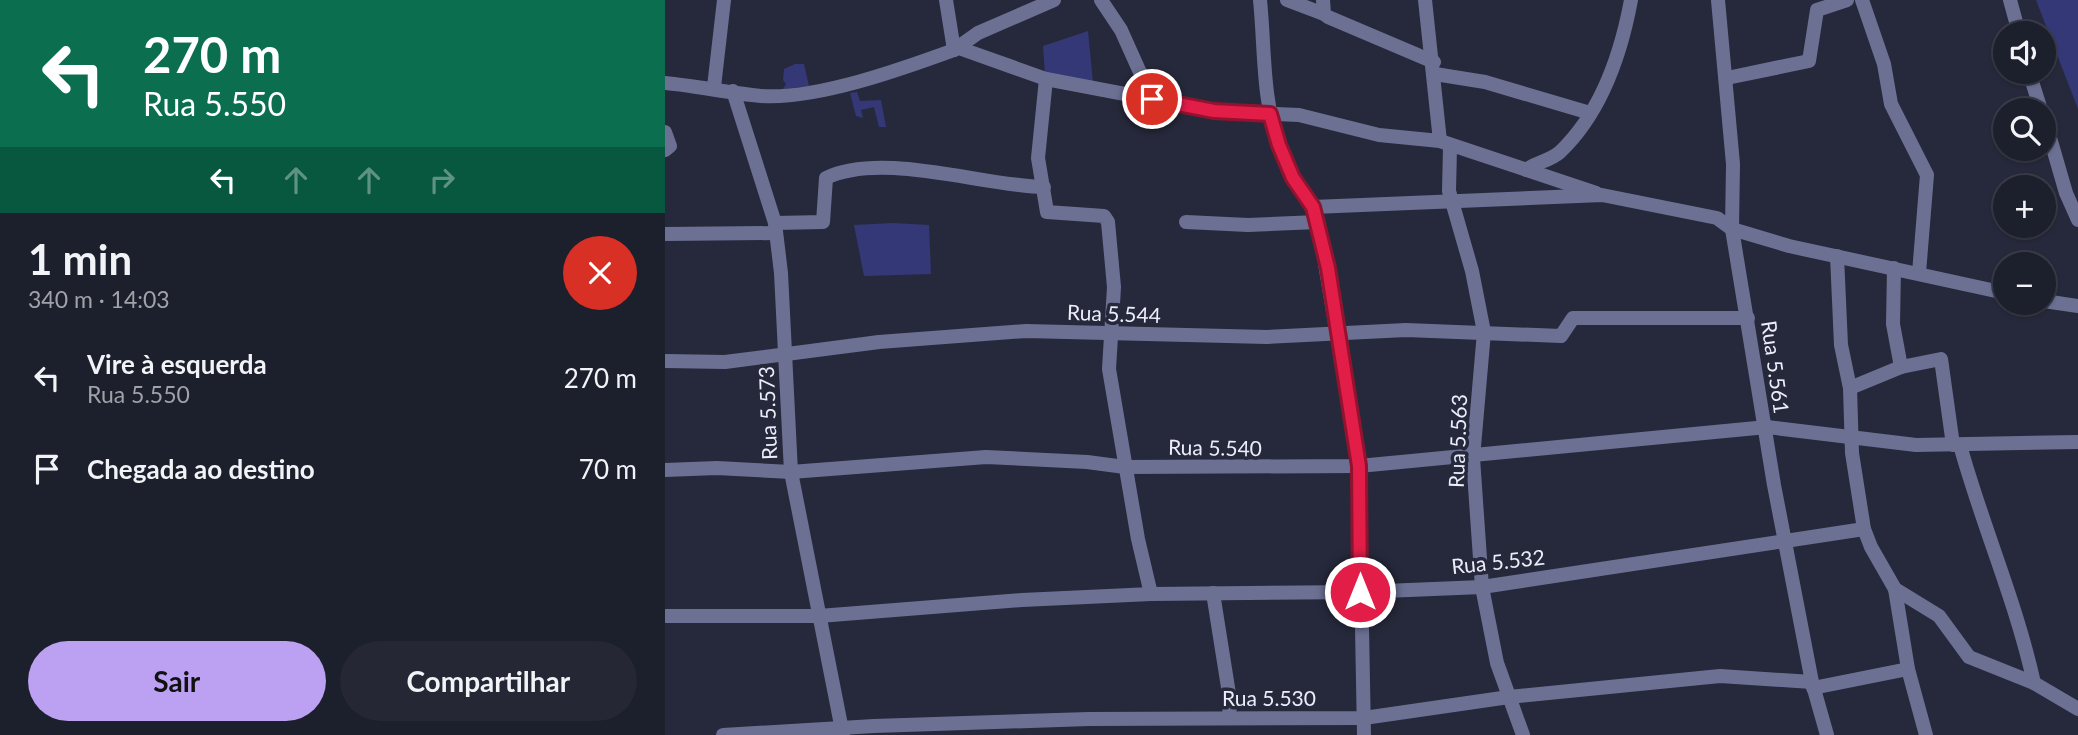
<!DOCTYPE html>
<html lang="pt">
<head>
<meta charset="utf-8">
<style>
	body { margin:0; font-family:Lato,sans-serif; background:#252734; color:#f1f3f6; height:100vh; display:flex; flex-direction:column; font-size:26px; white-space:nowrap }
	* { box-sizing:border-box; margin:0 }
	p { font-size:23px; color:#a0a2a9 }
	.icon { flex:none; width:38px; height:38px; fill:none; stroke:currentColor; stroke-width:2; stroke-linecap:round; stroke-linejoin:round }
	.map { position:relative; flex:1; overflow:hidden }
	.panel { display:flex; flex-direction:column; background:#1c1f2c; width:665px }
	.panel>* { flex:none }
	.top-card { background:#0b6e4f; color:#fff; overflow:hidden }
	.tools { position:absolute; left:1328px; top:21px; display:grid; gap:14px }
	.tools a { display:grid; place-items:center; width:63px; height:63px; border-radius:50%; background:#1c1f2c; box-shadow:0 2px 5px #0004,0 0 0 2px #3a3d48; font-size:35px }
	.pin { position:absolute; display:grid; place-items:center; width:60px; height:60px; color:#fff; margin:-30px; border:4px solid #fff; border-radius:50%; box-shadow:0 2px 7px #0007 }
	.me { position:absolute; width:77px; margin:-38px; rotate:0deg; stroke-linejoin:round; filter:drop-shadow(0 0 5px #0008) }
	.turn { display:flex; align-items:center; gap:24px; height:147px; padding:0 28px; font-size:32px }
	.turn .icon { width:91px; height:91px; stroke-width:2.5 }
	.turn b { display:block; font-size:49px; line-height:60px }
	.lanes { display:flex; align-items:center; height:66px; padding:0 28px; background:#0003; justify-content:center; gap:35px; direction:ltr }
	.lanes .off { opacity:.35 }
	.round { display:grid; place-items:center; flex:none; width:74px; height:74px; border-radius:37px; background:#252734 }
	.summary { display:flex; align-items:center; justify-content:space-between; height:119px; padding:0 28px }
	h1 { font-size:42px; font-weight:700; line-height:52px }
	.button { display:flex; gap:14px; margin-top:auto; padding:14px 28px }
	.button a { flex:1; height:80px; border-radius:42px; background:#bca0f2; color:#111; font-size:28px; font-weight:700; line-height:80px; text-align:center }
	.button a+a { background:#252734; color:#f1f3f6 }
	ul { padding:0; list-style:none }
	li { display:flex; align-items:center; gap:21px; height:91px; padding:0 28px }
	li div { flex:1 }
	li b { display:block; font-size:26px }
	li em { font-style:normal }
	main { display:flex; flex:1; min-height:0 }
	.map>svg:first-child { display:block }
	.green { fill:#353877 }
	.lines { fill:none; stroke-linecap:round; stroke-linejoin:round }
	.minor { stroke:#6c7194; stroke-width:14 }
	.route-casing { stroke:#92132f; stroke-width:18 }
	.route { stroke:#e11d48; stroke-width:12 }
	.labels { text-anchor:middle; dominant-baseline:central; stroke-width:7; stroke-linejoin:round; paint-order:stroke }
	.street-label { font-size:21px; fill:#ebedfa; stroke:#26293b }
</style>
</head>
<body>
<main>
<section class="panel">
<div class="top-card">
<div class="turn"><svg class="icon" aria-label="left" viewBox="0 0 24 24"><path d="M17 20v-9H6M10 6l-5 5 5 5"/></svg><div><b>270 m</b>Rua 5.550</div></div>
<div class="lanes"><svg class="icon" aria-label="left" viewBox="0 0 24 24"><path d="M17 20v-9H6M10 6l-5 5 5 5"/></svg><svg class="icon off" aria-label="ahead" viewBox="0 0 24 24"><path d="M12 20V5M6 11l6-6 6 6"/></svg><svg class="icon off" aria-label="ahead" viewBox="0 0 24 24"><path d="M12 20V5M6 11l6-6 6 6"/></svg><svg class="icon off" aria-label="right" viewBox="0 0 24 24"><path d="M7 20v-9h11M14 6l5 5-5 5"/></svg></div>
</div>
<div class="summary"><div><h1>1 min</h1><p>340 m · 14:03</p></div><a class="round" style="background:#d93025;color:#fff"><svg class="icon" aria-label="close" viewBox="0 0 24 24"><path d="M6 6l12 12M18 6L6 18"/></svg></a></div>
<ul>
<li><svg class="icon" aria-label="left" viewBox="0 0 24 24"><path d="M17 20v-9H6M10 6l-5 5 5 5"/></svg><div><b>Vire à esquerda</b><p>Rua 5.550</p></div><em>270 m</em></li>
<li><svg class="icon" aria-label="arrive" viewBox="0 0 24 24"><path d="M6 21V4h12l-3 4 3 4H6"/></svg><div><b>Chegada ao destino</b></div><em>70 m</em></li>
</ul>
<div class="button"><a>Sair</a><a>Compartilhar</a></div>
</section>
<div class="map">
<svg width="1413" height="735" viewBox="0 0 1413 735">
	<rect width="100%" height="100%" fill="#26293b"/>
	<!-- green -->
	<g class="green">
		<path d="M 1371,0 L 1413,0 L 1413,109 Z"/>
		<path d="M 423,31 L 428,83 L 380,74 L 378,46 Z"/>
		<path d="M 130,64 L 139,64 L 144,86 L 118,89 L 121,84 L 118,80 L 119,69 Z"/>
		<path d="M 192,92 L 195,101 L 216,100 L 221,127 L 214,127 L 209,107 L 196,110 L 198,118 L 191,116 L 185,93 Z"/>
		<path d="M 228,223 L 264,225 L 266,274 L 199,276 L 189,225 Z"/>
	</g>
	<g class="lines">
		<!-- minor -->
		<g class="minor">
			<path d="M 281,0 L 289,50"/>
			<path d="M 436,0 L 456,30 L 487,99"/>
			<path d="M 595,0 C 600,49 597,98 614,145 C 623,173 643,195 653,222 L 694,466 L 699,735"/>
			<path d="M 622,0 L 659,14"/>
			<path d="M 658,0 L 659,14 L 663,17 L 769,62"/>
			<path d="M 760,0 L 775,141"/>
			<path d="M 1053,0 L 1068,164 L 1067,229 L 1109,485 L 1147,682 L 1162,735"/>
			<path d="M 1197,0 L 1219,64 L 1226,104 L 1262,175 L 1254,273"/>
			<path d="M 1345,0 L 1354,33"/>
			<path d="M 291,47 L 381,79 L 549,111 L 634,115 L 714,135 L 775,141 L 931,193"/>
			<path d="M 289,50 L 313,33 L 389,0"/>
			<path d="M 1364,72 L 1376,110"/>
			<path d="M 770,74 L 820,82 L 925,113"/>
			<path d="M 1062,78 L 1144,61 L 1152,10 L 1182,0"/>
			<path d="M 381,79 L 373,158 L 382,212 L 439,216 L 443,222 L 449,287 L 444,369 L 473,539 L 486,594"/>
			<path d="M 0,83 C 32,86 64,93 96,96 C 151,100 237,69 289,50"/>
			<path d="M 49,87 L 59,0"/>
			<path d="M 68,91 L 110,223 L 116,273 L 126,472 L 178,735"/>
			<path d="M 1379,117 L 1401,193 L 1413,220"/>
			<path d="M 0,132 L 5,146 L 0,150"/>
			<path d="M 785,147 L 784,191 L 807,271 L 819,332 L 808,458 L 817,587 L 832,663 L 858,735"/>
			<path d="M 861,170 C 871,162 885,161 895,152 C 936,113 956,54 966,0"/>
			<path d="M 648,207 L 937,195 L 1052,218 L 1067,229 L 1124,246 L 1340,293"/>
			<path d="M 521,222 L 583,225 L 653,222"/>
			<path d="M 110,223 L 158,222 L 161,178 C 218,151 317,186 379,187"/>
			<path d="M 0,234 L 111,233"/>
			<path d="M 1172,256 L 1176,345 L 1185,388 L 1187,453 L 1199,529 L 1206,547 L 1230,589 L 1274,616 L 1304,657 L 1369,683 L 1413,709"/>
			<path d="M 1229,268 L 1228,324 L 1236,367"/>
			<path d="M 1379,301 L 1413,306"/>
			<path d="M 0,361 L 60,362 L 214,342 L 361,331 L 602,337 L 741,330 L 896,336 L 908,318 L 1083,318"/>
			<path d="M 1185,388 L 1236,367 L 1276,359 L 1288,445"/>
			<path d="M 1295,445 C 1317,525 1351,601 1369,683"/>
			<path d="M 0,470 L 52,468 L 126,472 L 321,457 L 422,462 L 460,467 L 694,466 L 1102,427 L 1251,445 L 1413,442"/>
			<path d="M 1230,589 L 1243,669 L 1261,735"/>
			<path d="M 548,593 L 565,700 L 564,718"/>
			<path d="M 0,616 L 154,616 L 357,600 L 486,594 L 695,592 L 817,587 L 1199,529"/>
			<path d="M 1148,688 L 1243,669"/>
			<path d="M 58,735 L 209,726 L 424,719 L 699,718 L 844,697 L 1055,676 L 1147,682"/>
		</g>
	</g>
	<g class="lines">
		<defs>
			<path id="route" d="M 487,99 L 549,111 L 605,114 L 614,145 L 628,178 L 648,207 L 663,268 L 694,466 L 695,592"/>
		</defs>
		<!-- route casing -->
		<use href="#route" class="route-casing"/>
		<!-- route -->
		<use href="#route" class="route"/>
	</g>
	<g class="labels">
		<!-- street labels -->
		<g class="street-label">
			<text transform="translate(449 313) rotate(2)">Rua 5.544</text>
			<text transform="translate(1111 367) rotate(82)">Rua 5.561</text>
			<text transform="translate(102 413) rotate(-92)">Rua 5.573</text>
			<text transform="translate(792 441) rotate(-88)">Rua 5.563</text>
			<text transform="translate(550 447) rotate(1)">Rua 5.540</text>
			<text transform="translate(833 561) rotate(-6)">Rua 5.532</text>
			<text x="604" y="697">Rua 5.530</text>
		</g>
	</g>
</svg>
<div class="tools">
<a><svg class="icon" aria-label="sound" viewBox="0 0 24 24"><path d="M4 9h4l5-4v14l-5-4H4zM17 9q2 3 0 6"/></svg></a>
<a><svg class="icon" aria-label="search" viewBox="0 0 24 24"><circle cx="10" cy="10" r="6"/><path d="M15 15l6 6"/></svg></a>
<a>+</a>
<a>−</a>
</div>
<div class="pin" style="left:487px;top:99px;background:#d93025"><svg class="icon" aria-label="arrive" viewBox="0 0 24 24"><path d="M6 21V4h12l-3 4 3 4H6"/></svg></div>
<svg class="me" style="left:695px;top:592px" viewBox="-20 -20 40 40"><circle r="17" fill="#e11d48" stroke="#fff" stroke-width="3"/><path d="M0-11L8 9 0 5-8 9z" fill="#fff"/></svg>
</div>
</main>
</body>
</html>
